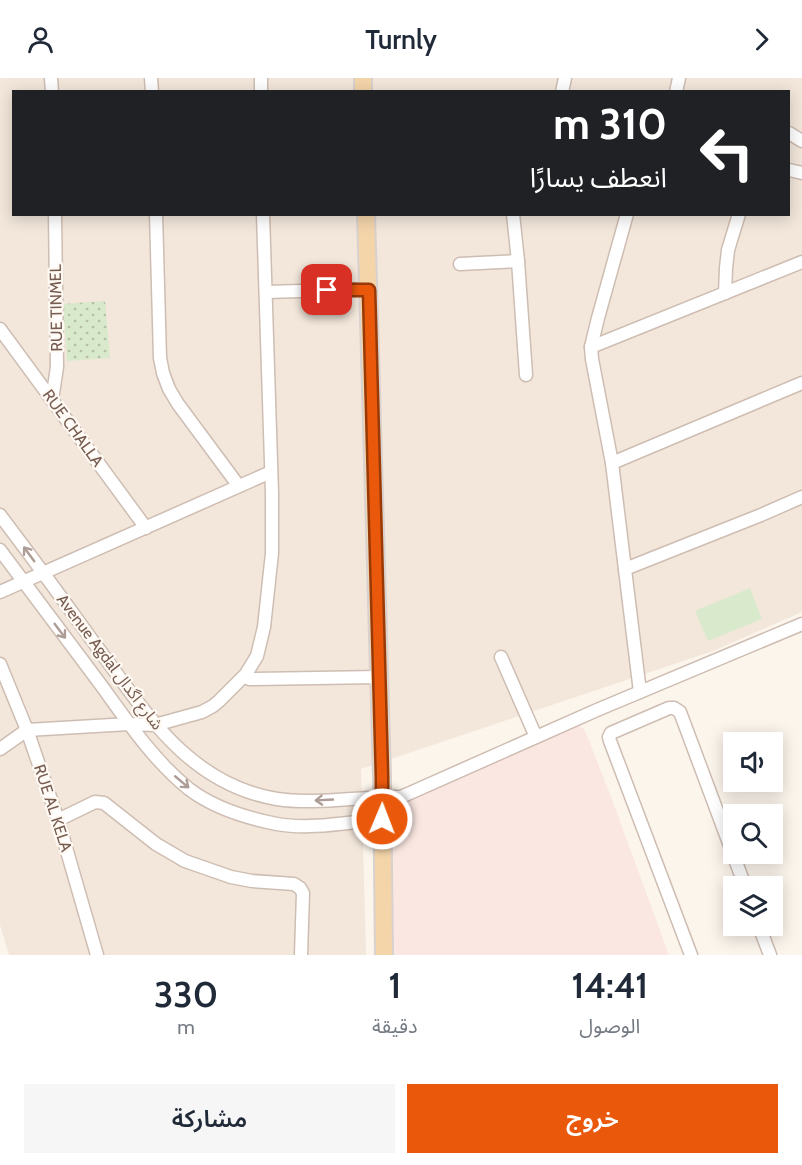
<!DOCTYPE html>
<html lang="ar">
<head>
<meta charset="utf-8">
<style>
	body { margin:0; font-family:Cabin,"Noto Sans Arabic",sans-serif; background:#f6f6f7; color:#1f2937; direction:rtl; height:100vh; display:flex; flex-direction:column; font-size:22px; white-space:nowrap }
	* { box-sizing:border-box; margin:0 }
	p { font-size:20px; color:#747a83 }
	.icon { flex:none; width:33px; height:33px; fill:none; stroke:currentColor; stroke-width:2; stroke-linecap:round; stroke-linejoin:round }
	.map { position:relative; height:877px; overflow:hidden; direction:ltr }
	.drawer { display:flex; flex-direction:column; background:#fff; flex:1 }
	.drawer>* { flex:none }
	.top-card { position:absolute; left:12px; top:12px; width:778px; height:126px; border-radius:0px; box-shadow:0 3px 15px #0003; direction:rtl; background:#202124; color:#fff; overflow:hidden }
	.tools { position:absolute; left:723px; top:654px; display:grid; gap:12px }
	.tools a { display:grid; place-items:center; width:60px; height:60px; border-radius:0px; background:#fff; box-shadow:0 3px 15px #0003; font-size:30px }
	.pin { position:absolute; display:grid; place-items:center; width:51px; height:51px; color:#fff; margin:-26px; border-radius:12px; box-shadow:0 3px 9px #0006 }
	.me { position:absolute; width:66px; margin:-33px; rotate:1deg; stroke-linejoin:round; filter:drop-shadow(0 0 4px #0008) }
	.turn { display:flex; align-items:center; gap:21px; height:126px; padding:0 24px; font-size:27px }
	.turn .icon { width:78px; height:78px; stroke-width:2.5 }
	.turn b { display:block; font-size:42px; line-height:51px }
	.eta { display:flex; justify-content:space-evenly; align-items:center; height:102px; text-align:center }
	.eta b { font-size:36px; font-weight:600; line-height:42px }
	.primary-button { display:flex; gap:12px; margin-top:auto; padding:12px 24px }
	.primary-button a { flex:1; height:69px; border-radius:0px; background:#ea580c; color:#fff; font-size:24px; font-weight:600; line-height:69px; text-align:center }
	.primary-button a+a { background:#f6f6f7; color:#1f2937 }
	header { display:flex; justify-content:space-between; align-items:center; height:78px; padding:0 24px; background:#fff; font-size:27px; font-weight:600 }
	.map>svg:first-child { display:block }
	.residential { fill:#f3e7db; fill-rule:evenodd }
	.commercial { fill:#fbe7e1 }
	.green { fill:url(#green-dots) }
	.pitch { fill:#d9e9cb }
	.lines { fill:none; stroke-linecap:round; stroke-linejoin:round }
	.minor-casing { stroke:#cebdb2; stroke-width:15 }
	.major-casing { stroke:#d9d1ce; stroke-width:20 }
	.minor { stroke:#fff; stroke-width:12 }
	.major { stroke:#f4d5aa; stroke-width:16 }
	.oneway { stroke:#ad9d96 }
	.route-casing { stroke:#983908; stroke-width:15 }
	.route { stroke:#ea580c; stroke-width:10 }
	.labels { text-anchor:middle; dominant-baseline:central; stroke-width:4.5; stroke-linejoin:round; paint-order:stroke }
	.street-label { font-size:16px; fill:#765b50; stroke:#fef9f3 }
</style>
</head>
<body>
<header><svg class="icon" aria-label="forward" viewBox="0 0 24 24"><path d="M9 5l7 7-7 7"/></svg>Turnly<svg class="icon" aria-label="person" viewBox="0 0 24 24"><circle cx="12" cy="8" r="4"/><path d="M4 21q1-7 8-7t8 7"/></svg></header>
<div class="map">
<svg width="802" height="877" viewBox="0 0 802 877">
	<defs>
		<pattern id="green-dots" width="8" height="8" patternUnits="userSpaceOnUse" patternTransform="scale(1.5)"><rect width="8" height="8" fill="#d9e9cb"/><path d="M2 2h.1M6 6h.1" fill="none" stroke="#b5c0a7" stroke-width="1.8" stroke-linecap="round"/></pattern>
	</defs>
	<rect width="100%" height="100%" fill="#fcf5ec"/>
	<!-- residential -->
	<path class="residential" d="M 0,0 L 802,0 L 802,534 L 713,573 L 361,691 L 366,877 L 9,877 L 0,847 ZM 14,14 L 789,14 L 789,136 L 14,136 Z"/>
	<!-- commercial -->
	<path class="commercial" d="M 579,648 L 583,650 L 586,655 L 610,716 L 669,877 L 392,877 L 387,723 Z"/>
	<!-- green -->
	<path class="green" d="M 105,223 L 110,280 L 67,283 L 63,226 Z"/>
	<!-- pitch -->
	<path class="pitch" d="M 750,510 L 762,541 L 708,563 L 695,533 Z"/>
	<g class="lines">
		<defs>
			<g id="minor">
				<path d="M 51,0 L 52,14"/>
				<path d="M 151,0 L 152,14"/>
				<path d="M 261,0 L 261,14"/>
				<path d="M 562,14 L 565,0"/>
				<path d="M 676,14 L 679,0"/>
				<path d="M 789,55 L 802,63"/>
				<path d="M 789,92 L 802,95"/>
				<path d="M 156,136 L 160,280 L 163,295 L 169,311 L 178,326 L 238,407"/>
				<path d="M 513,136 L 518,183"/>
				<path d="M 460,186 L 518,183 L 526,297"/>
				<path d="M 266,214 L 369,211"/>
				<path d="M 725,215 L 726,190 L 728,172 L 739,136"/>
				<path d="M 0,251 L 146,450"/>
				<path d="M 591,269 L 598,240 L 627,136"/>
				<path d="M 52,322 L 57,289 L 55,136"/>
				<path d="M 612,385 L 802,305"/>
				<path d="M 0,437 C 31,478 62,520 92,562 C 143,630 186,706 277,721 C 316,727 361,718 401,719 L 597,632 L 802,546"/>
				<path d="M 0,472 C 34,517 67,562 101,607 C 127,643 154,683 189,711 C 214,730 246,740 277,746 C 311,752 348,744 382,741 L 401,719"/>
				<path d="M 625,491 L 761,437 L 802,419"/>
				<path d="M 0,514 L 271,394"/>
				<path d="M 501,579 L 536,659"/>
				<path d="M 0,586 L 27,652 L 58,742 L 97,877"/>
				<path d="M 249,601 L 379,599"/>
				<path d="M 640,614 L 612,385 L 592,281 L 591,269 L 802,184"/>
				<path d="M 0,671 L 27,652 L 129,646 L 155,647 L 202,634 L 213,628 L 219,623 L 246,596 L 257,578 L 264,549 L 272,475 L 272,415 L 263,136"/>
				<path d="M 58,742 L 95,724 L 104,725 L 156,766 L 185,783 L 231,799 L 252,803 L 294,806 L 300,810 L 303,815 L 301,877"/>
				<path d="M 759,848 L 770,877"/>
				<path d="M 691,877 L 610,663 L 609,659 L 611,655 L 669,630 L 674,630 L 680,634 L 745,808"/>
			</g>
			<g id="major">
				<path d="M 363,0 L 363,14"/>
				<path d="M 366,136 L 382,699 L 384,877"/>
			</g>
		</defs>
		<!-- minor casing -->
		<use href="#minor" class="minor-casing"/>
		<!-- major casing -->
		<use href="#major" class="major-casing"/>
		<!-- minor -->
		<use href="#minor" class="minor"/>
		<!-- major -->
		<use href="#major" class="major"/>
	</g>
	<!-- one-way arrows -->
	<defs><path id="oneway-shaft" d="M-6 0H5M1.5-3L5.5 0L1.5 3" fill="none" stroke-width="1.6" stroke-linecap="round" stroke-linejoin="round" transform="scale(1.5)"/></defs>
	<g class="oneway">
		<use href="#oneway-shaft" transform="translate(29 476) rotate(-126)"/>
		<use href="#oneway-shaft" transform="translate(60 553) rotate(53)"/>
		<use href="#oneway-shaft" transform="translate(182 704) rotate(40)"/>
		<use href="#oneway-shaft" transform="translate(324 722) rotate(177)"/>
	</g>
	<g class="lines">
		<defs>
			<path id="route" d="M 327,212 L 369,212 L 382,699 L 382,741"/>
		</defs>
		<!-- route casing -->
		<use href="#route" class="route-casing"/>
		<!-- route -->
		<use href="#route" class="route"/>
	</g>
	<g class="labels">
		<!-- street labels -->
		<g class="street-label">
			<text transform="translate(56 230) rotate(-91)">RUE TINMEL</text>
			<text transform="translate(73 350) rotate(54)">RUE CHALLA</text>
			<text transform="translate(110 584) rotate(53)">Avenue Agdal شارع اگدال</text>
			<text transform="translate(53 730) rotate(72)">RUE AL KELA</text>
		</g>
	</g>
</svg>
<div class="tools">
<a><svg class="icon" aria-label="sound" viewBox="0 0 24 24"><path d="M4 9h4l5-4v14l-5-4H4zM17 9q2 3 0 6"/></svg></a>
<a><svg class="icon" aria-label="search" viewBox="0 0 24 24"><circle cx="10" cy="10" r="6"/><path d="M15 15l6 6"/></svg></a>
<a><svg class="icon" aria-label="layers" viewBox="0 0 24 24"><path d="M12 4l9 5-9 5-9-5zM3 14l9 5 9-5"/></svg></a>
</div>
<div class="pin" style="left:327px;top:212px;background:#d93025"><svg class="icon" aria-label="arrive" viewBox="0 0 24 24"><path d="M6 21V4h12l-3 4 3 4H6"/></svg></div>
<svg class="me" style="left:382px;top:741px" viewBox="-20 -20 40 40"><circle r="17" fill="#ea580c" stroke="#fff" stroke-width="3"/><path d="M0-11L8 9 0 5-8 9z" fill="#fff"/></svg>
<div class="top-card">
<div class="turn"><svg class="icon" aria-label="left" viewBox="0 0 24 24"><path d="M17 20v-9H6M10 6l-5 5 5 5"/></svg><div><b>310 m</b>انعطف يسارًا</div></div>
</div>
</div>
<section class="drawer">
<div class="eta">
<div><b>14:41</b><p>الوصول</p></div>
<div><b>1</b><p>دقيقة</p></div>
<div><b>330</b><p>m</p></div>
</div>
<div class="primary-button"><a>خروج</a><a>مشاركة</a></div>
</section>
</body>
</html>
